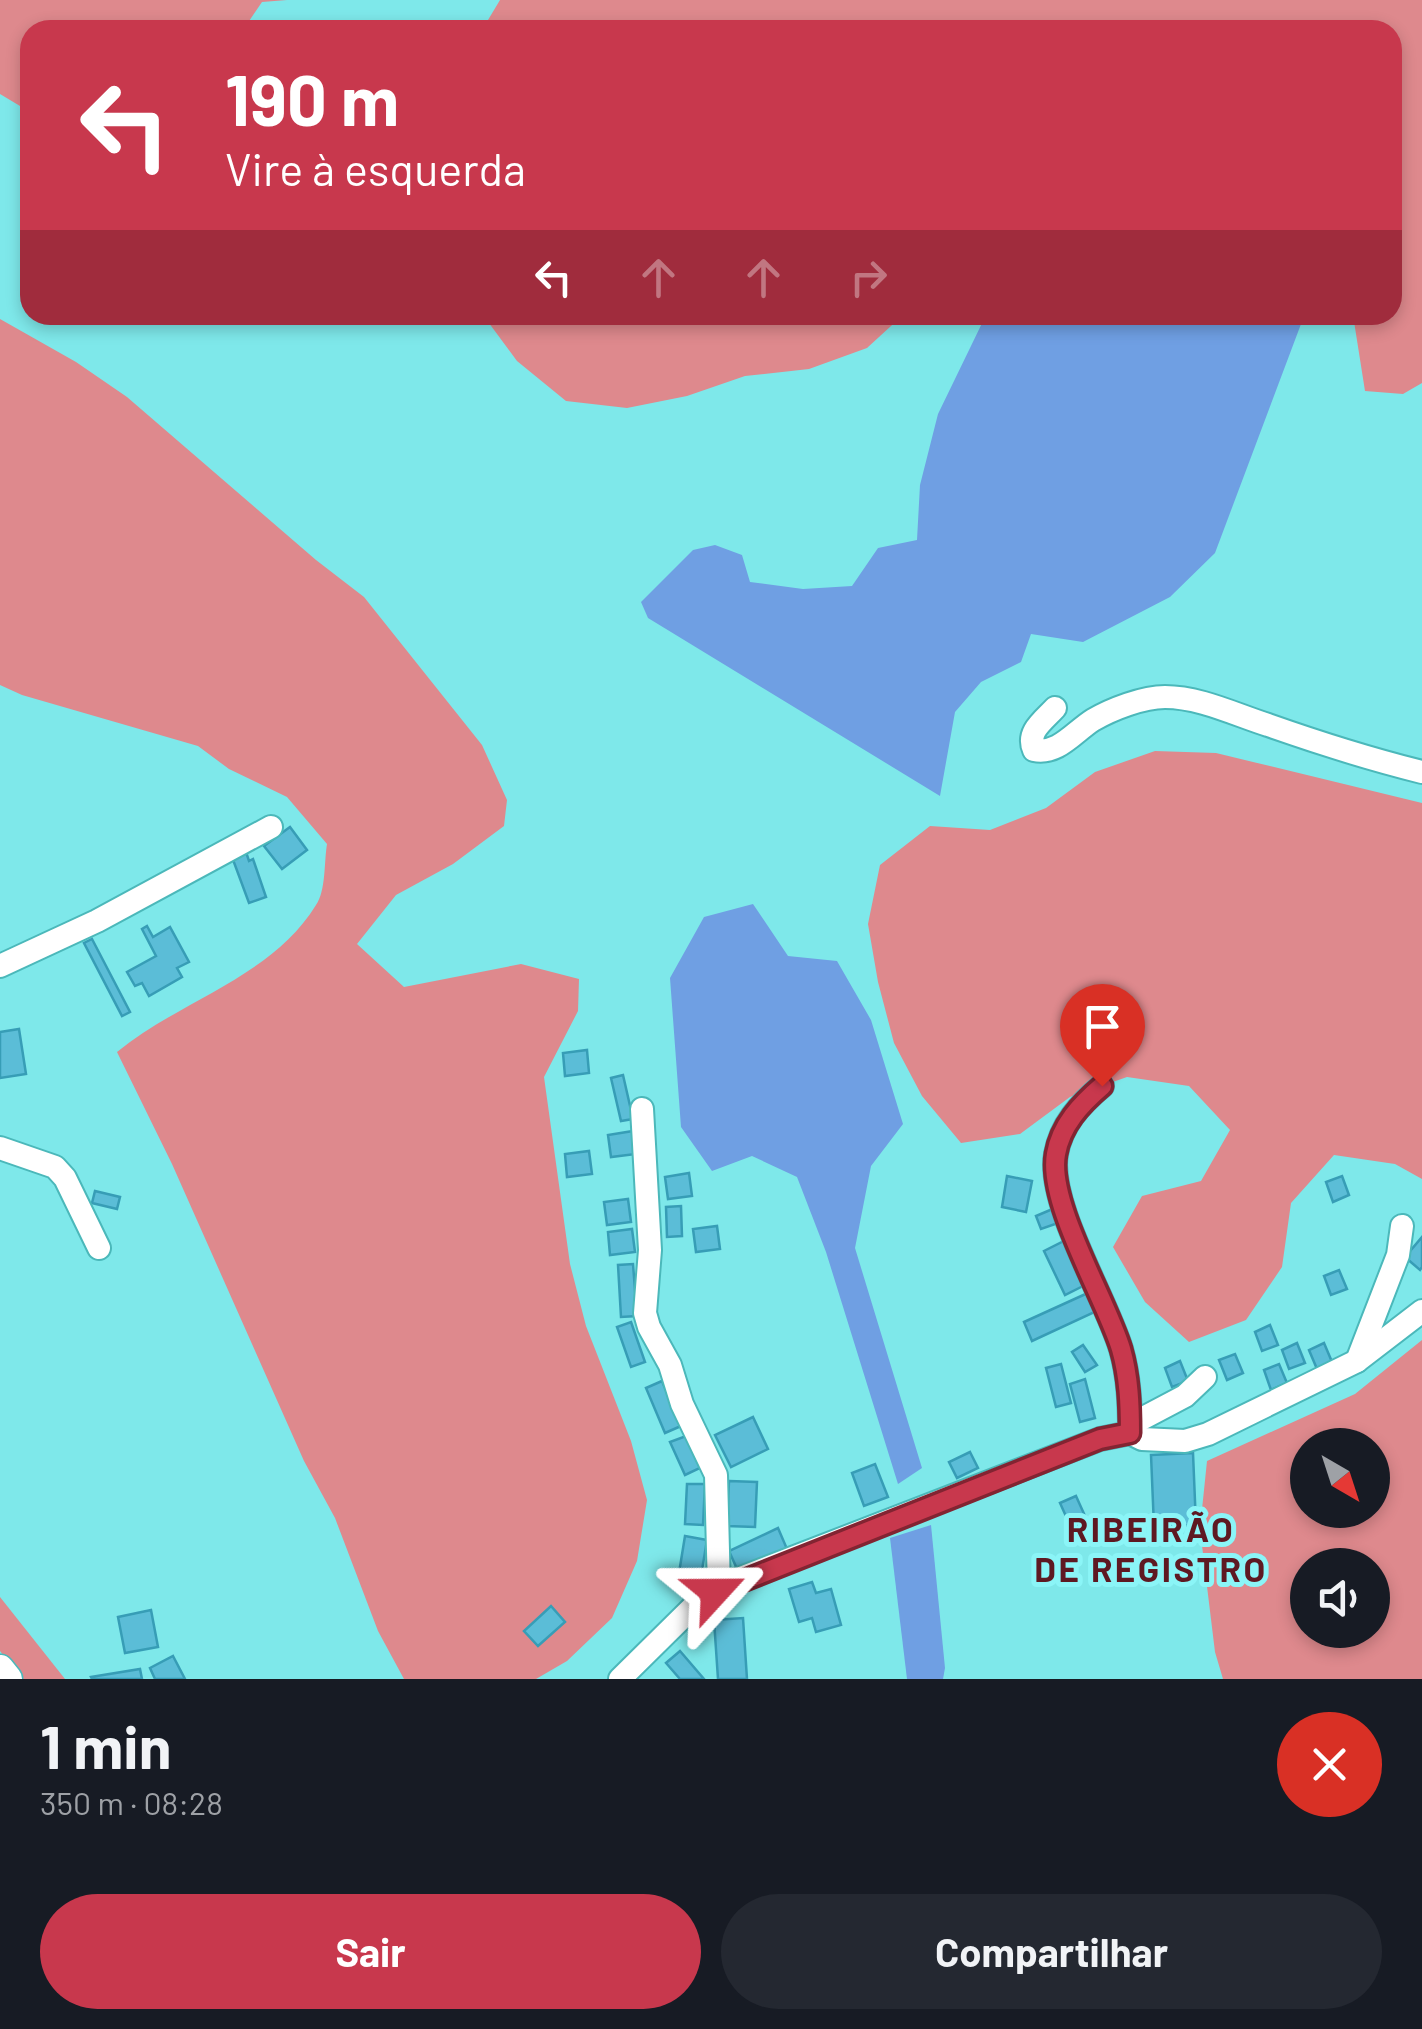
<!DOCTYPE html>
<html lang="pt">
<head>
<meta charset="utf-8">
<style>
	body { margin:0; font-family:Barlow,sans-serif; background:#242831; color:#f1f3f6; height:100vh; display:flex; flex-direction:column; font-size:38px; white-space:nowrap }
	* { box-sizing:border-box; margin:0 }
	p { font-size:32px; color:#9ea1a6 }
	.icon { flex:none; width:55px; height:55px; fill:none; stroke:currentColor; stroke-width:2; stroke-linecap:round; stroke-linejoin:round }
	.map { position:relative; height:1679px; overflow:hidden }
	.side { display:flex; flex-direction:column; background:#171b24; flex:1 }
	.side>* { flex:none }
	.hud { position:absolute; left:20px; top:20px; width:1382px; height:305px; border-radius:30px; box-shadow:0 5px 15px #0003; background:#c8384d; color:#fff; overflow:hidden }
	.needle { width:65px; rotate:141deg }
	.buttons { position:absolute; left:1290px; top:1428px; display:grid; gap:20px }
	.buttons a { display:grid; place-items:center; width:100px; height:100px; border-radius:50%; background:#171b24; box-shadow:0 5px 15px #0003; font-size:50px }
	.pin { position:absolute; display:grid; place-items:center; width:85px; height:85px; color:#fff; margin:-102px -42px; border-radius:50% 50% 50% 0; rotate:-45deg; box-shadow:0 0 10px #0007 }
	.pin .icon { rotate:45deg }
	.me { position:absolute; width:110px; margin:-55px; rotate:66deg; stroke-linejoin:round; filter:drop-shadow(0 0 8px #0008) }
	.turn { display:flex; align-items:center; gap:35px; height:210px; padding:0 40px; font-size:45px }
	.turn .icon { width:130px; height:130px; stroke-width:2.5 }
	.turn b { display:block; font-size:70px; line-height:85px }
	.lanes { display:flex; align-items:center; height:95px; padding:0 40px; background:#0003; justify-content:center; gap:50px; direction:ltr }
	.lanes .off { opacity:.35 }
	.round { display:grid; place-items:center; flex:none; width:105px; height:105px; border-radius:52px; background:#242831 }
	.head { display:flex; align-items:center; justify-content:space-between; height:170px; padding:0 40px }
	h1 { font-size:60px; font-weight:700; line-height:75px }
	.action { display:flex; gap:20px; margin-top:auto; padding:20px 40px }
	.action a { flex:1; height:115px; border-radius:60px; background:#c8384d; color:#fff; font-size:40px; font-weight:700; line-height:115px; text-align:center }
	.action a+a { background:#242831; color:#f1f3f6 }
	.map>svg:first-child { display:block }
	.green { fill:#de898d; fill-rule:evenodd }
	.water { fill:#6f9fe3 }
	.building { fill:#5bbdd7; stroke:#379db6; stroke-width:2.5 }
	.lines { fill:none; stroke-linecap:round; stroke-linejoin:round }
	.minor-casing { stroke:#4bb8ba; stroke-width:26 }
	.major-casing { stroke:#4bb8ba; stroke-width:31 }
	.minor { stroke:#fff; stroke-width:22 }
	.major { stroke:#fff; stroke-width:28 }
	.route-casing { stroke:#822432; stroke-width:25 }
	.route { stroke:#c8384d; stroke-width:18 }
	.labels { text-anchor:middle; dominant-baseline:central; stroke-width:10; stroke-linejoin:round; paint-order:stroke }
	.district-label { font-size:35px; font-weight:bold; letter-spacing:2.5px; fill:#5e1922; stroke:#8bf5f7 }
</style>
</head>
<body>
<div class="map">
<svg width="1422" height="1679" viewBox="0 0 1422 1679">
	<rect width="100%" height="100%" fill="#7ee8ea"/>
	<!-- green -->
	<g class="green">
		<path d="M 0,0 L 287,0 L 262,2 L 243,30 L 30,30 L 30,112 L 0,94 Z"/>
		<path d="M 500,0 L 1422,0 L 1422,383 L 1403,394 L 1365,391 L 1353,315 L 1392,315 L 1392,30 L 482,30 Z"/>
		<path d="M 483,315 L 903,315 L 867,348 L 809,369 L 745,376 L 687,396 L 627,408 L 566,401 L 517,361 Z"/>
		<path d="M 0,319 L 76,362 L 127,397 L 316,560 L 364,597 L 482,745 L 507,800 L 504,826 L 453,864 L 396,895 L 357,944 L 404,987 L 521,964 L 579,979 L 578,1011 L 544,1077 L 570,1264 L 586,1326 L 631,1441 L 647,1500 L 637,1561 L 612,1618 L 567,1661 L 536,1679 L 404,1679 L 378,1631 L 335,1518 L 304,1461 L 172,1164 L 117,1052 C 180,1000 271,978 316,905 C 326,891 324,862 327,844 L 287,797 L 229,769 L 198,746 L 22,695 L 0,685 Z"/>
		<path d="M 1155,751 L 1216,753 L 1422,803 L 1422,1179 L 1395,1164 L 1334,1155 L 1291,1203 L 1282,1267 L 1246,1320 L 1189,1342 L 1145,1302 L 1113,1247 L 1142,1196 L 1201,1181 L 1230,1130 L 1189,1086 L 1127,1077 L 1070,1097 L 1020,1134 L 961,1143 L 922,1096 L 894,1043 L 878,982 L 868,924 L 880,865 L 930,826 L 990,830 L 1046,808 L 1095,772 Z"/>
		<path d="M 1422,1340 L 1422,1679 L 1223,1679 L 1215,1652 L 1200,1529 L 1207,1461 L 1355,1394 ZM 1308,1445 L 1372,1445 L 1372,1510 L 1308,1510 ZM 1308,1565 L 1372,1565 L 1372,1630 L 1308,1630 Z"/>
		<path d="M 0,1597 L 65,1679 L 21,1679 L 0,1651 Z"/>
	</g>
	<!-- water -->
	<g class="water">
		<path d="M 986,315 L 1297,315 L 1301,324 L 1215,553 L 1170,597 L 1083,642 L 1031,634 L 1021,662 L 981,682 L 955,712 L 940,796 L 648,618 L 641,602 L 693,550 L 715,545 L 742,555 L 750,582 L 803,589 L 852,586 L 878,548 L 917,540 L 920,485 L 938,414 Z"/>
		<path d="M 753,904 L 788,956 L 837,961 L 871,1020 L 903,1124 L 871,1166 L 855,1248 L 922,1468 L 898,1484 L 826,1252 L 797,1177 L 752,1156 L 712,1171 L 681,1127 L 670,978 L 704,917 Z"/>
		<path d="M 931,1525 L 945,1668 L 943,1679 L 907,1679 L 890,1538 Z"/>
	</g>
	<!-- building -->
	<g class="building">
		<path d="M 290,827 L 307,850 L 282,869 L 264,846 Z"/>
		<path d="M 246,852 L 249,861 L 253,859 L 266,897 L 249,903 L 232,857 Z"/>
		<path d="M 147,926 L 153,937 L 170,927 L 189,962 L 177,968 L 182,977 L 149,996 L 142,983 L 135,986 L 127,972 L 156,956 L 142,929 Z"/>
		<path d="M 92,939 L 130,1012 L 122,1016 L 84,943 Z"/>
		<path d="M 19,1029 L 26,1074 L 0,1078 L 0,1032 Z"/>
		<path d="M 587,1050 L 589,1073 L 565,1076 L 563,1053 Z"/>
		<path d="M 623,1075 L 633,1119 L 621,1121 L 611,1078 Z"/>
		<path d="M 633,1131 L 636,1154 L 611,1157 L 608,1135 Z"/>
		<path d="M 589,1151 L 592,1174 L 567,1177 L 565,1154 Z"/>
		<path d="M 689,1173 L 692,1196 L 668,1199 L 665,1177 Z"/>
		<path d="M 1007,1176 L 1032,1181 L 1026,1212 L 1002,1207 Z"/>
		<path d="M 1342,1176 L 1349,1195 L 1333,1202 L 1326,1182 Z"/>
		<path d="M 95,1191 L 120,1197 L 117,1209 L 92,1203 Z"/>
		<path d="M 628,1199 L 631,1222 L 607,1225 L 604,1202 Z"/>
		<path d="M 681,1206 L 682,1236 L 667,1237 L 666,1207 Z"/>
		<path d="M 1055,1208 L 1061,1222 L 1041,1229 L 1036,1216 Z"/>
		<path d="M 717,1226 L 720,1249 L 696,1252 L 693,1229 Z"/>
		<path d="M 632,1229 L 635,1252 L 610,1255 L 608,1232 Z"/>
		<path d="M 1422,1237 L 1422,1267 L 1420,1270 L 1405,1257 Z"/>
		<path d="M 1064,1241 L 1085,1285 L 1065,1295 L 1044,1251 Z"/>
		<path d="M 633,1264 L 637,1316 L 621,1317 L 618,1265 Z"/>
		<path d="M 1339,1270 L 1347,1289 L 1331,1295 L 1324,1276 Z"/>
		<path d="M 1090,1292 L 1099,1310 L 1032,1341 L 1024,1322 Z"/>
		<path d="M 631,1322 L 645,1362 L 631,1367 L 617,1327 Z"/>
		<path d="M 1270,1325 L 1278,1345 L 1262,1351 L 1255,1332 Z"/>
		<path d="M 1297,1343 L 1305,1363 L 1289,1369 L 1282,1350 Z"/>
		<path d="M 1324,1343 L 1332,1362 L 1317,1369 L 1309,1350 Z"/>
		<path d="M 1083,1345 L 1097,1365 L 1085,1372 L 1072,1352 Z"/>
		<path d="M 1235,1354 L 1243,1373 L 1227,1380 L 1219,1360 Z"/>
		<path d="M 1180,1361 L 1188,1381 L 1172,1387 L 1165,1368 Z"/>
		<path d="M 1061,1364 L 1071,1403 L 1056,1407 L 1046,1368 Z"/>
		<path d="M 1279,1364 L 1287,1383 L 1271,1390 L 1264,1370 Z"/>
		<path d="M 1085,1379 L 1095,1418 L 1080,1422 L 1070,1384 Z"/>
		<path d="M 662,1381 L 681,1426 L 665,1433 L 646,1388 Z"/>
		<path d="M 753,1417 L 768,1449 L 731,1467 L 715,1435 Z"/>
		<path d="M 686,1436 L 700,1468 L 685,1475 L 670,1442 Z"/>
		<path d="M 970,1452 L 978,1468 L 957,1478 L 949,1462 Z"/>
		<path d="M 1193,1453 L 1196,1525 L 1154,1527 L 1151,1455 Z"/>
		<path d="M 875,1464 L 888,1497 L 864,1506 L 852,1473 Z"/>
		<path d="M 729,1481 L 757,1482 L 755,1527 L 727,1526 Z"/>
		<path d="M 687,1484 L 705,1484 L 703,1525 L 685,1524 Z"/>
		<path d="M 1076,1496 L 1094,1536 L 1078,1543 L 1060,1503 Z"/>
		<path d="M 778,1528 L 787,1549 L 738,1571 L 729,1551 Z"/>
		<path d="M 685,1536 L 707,1540 L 701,1576 L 679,1573 Z"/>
		<path d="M 812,1582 L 816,1593 L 831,1589 L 841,1625 L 816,1632 L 812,1618 L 799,1622 L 789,1589 Z"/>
		<path d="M 551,1606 L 565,1622 L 538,1646 L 524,1631 Z"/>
		<path d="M 151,1610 L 158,1647 L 125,1653 L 118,1617 Z"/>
		<path d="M 743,1618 L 747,1679 L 718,1679 L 714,1620 Z"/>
		<path d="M 680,1651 L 704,1679 L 680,1679 L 666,1663 Z"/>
		<path d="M 173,1656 L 185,1679 L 155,1679 L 150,1668 Z"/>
		<path d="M 140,1669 L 142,1679 L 92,1679 L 91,1677 Z"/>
	</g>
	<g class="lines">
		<defs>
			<g id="minor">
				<path d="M 1055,708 C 1043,721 1026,732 1034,750 C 1058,755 1074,732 1093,720 C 1112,709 1143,697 1165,697 C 1200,697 1236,715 1268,725 C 1319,743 1370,759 1422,772"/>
				<path d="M 0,966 L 97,921 L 271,827"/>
				<path d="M 1102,1086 C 1080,1104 1061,1125 1056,1154 C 1047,1204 1106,1298 1121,1349 C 1129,1377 1130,1405 1130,1433"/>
				<path d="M 642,1109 L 650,1250 L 645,1313 L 649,1327 L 670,1365 L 682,1404 L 716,1475 L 719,1589"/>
				<path d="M 0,1148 L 55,1167 L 65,1178 L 99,1248"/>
				<path d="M 1357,1361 L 1398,1255 L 1402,1226"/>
				<path d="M 1130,1425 L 1185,1396 L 1205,1377"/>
				<path d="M 620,1679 L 696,1604 L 733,1581 L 1100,1439 L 1130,1433 L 1142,1439 L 1185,1441 L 1208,1434 L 1357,1361 L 1422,1311"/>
			</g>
			<path id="major" d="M 0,1669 L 8,1679"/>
		</defs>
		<!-- minor casing -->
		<use href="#minor" class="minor-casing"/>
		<!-- major casing -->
		<use href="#major" class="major-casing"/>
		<!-- minor -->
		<use href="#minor" class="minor"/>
		<!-- major -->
		<use href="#major" class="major"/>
	</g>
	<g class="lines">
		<defs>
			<path id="route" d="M 715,1592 L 1100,1439 L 1130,1433 C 1130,1405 1129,1377 1121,1349 C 1106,1299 1047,1203 1056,1154 C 1061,1125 1081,1104 1102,1086"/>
		</defs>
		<!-- route casing -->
		<use href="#route" class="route-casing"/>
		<!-- route -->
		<use href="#route" class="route"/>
	</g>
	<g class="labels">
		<!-- district labels -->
		<g class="district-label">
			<text x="1151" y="1528">RIBEIRÃO<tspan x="1151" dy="40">DE REGISTRO</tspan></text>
		</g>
	</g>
</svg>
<div class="buttons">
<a><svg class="needle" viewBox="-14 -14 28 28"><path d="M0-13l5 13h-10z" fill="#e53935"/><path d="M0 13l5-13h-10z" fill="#9ea1a6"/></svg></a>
<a><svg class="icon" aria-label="sound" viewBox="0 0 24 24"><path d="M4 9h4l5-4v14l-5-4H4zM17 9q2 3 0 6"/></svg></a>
</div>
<div class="pin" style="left:1102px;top:1086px;background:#d93025"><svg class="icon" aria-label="arrive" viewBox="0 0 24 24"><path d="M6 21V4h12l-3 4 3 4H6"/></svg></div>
<svg class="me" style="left:715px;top:1592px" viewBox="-20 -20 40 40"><path d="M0-17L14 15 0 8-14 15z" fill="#c8384d" stroke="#fff" stroke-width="4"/></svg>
<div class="hud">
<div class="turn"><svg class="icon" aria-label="left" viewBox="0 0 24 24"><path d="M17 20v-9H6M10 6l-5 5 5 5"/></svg><div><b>190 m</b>Vire à esquerda</div></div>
<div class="lanes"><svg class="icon" aria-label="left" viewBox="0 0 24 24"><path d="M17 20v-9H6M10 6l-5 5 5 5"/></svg><svg class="icon off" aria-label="ahead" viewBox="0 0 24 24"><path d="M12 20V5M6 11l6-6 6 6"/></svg><svg class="icon off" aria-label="ahead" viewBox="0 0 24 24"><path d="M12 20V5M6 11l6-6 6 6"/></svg><svg class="icon off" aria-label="right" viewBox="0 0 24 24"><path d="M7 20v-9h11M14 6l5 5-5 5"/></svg></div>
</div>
</div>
<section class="side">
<div class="head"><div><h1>1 min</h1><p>350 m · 08:28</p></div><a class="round" style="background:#d93025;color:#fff"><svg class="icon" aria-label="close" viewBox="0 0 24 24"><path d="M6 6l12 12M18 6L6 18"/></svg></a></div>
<div class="action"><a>Sair</a><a>Compartilhar</a></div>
</section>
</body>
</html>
